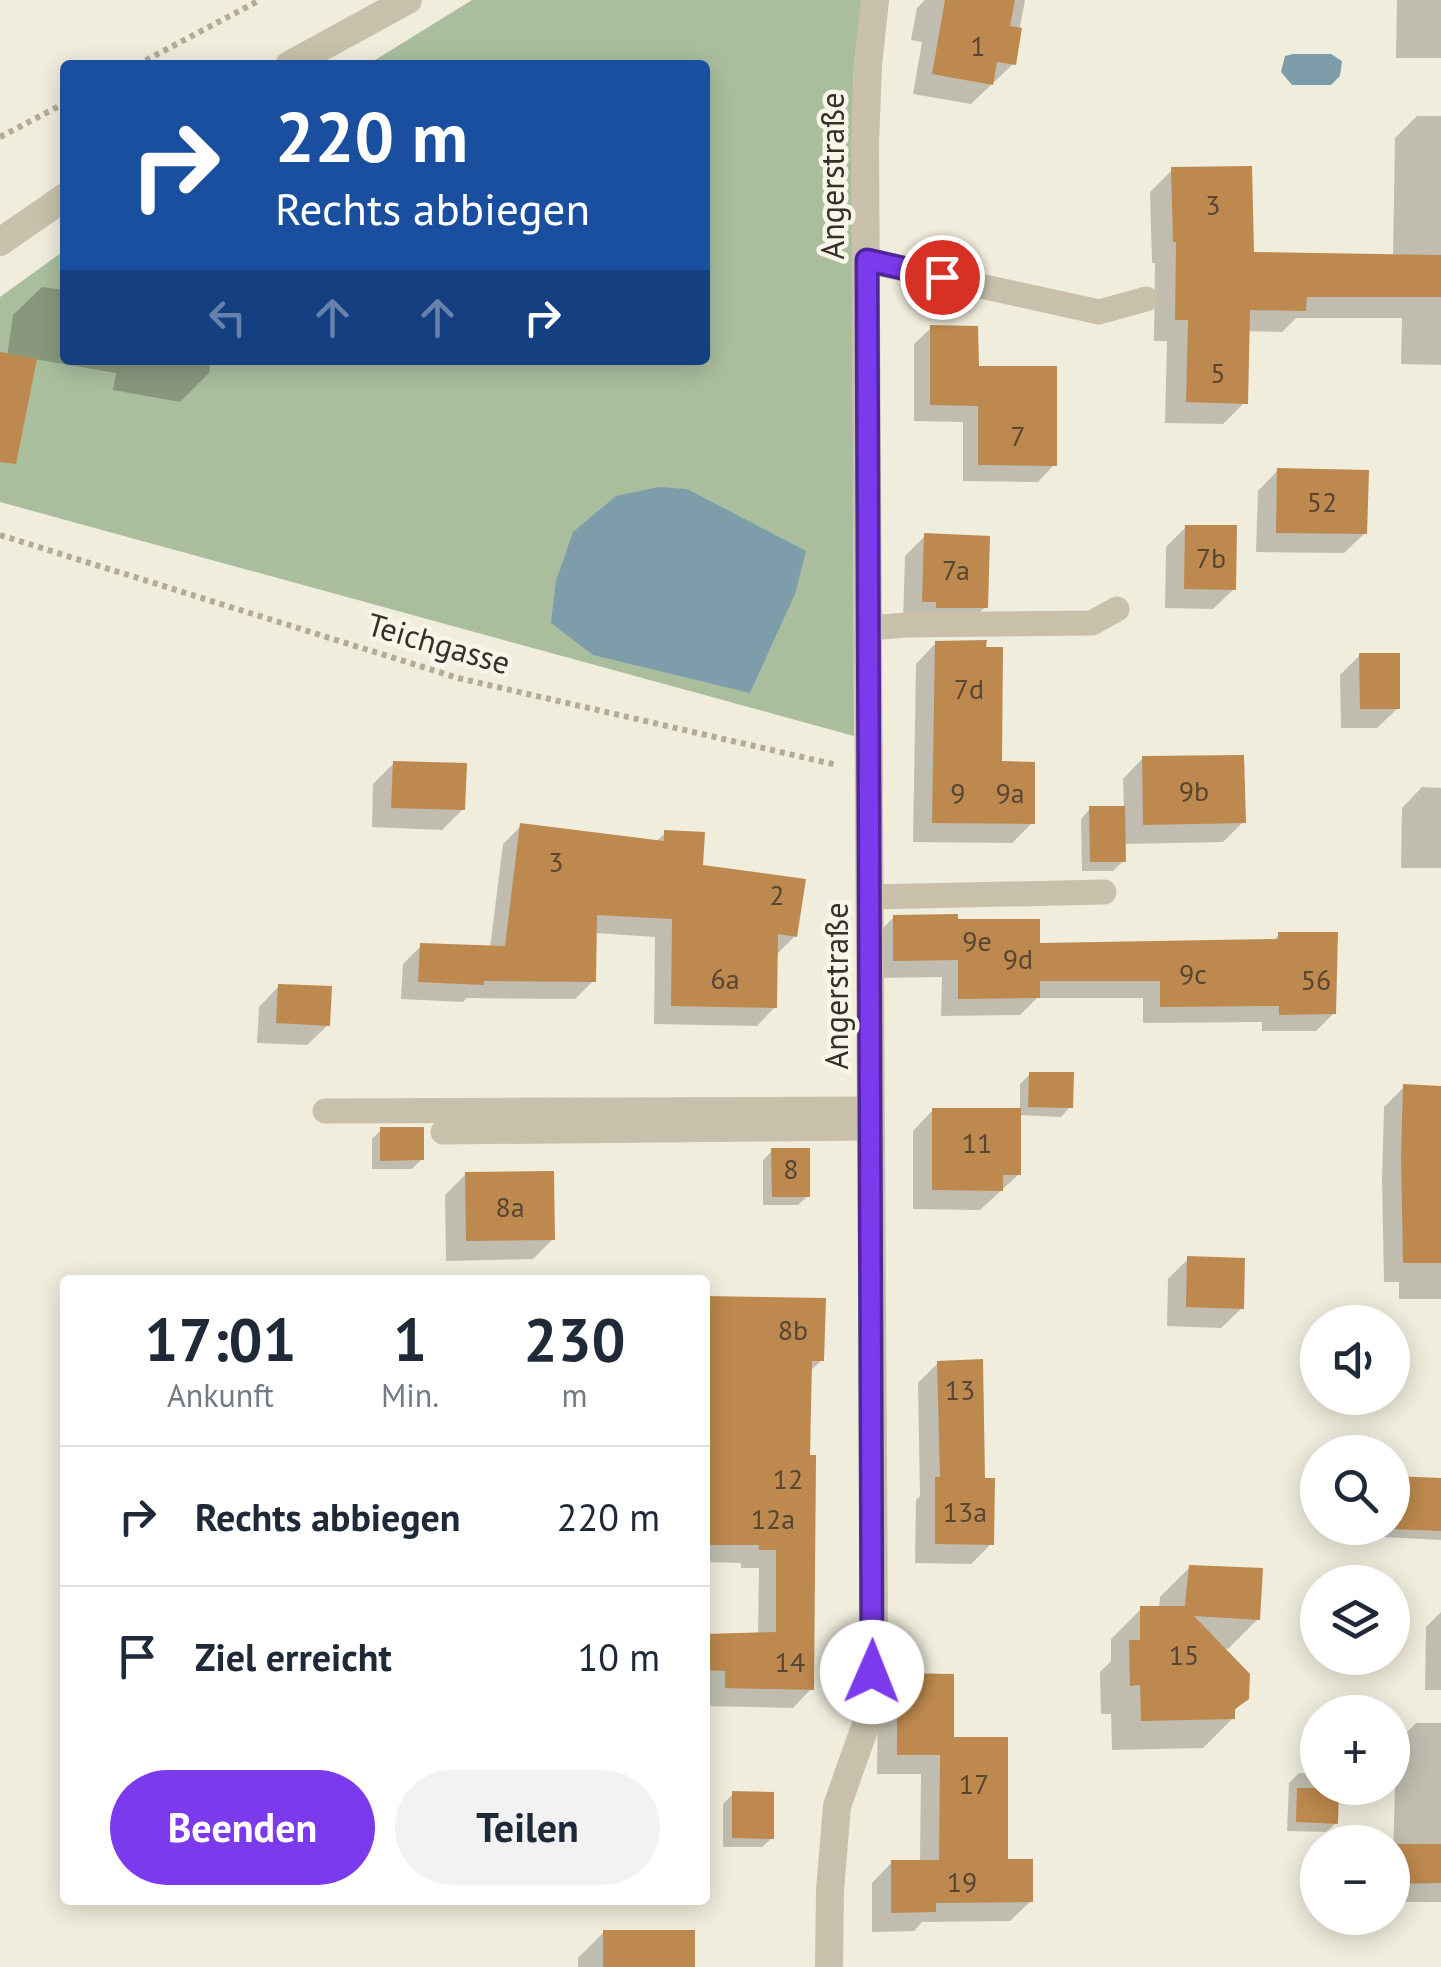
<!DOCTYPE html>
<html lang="de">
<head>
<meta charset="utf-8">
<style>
	body { margin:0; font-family:"PT Sans",sans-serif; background:#f2f2f3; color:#1f2937; height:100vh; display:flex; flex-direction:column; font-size:38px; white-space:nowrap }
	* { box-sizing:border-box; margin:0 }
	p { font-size:32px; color:#747a83 }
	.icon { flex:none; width:55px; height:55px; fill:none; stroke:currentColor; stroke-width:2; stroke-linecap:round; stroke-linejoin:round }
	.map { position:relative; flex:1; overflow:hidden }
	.drawer { position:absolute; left:60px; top:1275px; width:650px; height:630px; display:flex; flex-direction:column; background:#fff; border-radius:10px; box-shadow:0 5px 25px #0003 }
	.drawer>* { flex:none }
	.hud { position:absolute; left:60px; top:60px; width:650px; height:305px; border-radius:10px; box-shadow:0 5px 25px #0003; background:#1a4fa0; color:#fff; overflow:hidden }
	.fabs { position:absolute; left:1300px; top:1305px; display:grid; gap:20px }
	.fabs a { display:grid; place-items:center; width:110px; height:110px; border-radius:50%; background:#fff; box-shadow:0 5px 25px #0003; font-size:50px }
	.pin { position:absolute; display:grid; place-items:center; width:85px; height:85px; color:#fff; margin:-42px; border:5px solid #fff; border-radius:50%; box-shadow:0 2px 10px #0007 }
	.me { position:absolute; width:110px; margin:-55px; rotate:1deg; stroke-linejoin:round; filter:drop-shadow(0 0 8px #0008) }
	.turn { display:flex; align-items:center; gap:35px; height:210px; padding:0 50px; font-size:45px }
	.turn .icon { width:130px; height:130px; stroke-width:2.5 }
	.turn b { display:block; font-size:70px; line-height:85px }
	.lanes { display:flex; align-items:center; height:95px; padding:0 50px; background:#0003; justify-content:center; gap:50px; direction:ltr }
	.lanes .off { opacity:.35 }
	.eta { display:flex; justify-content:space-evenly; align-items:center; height:170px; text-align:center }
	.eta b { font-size:60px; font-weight:800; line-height:70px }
	.button { display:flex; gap:20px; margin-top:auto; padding:20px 50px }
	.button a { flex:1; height:115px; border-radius:60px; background:#7c3aed; color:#fff; font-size:40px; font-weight:800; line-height:115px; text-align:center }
	.button a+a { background:#f2f2f3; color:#1f2937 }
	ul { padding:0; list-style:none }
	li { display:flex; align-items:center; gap:30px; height:140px; padding:0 50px; border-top:2px solid #e0e1e3 }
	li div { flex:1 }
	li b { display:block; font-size:38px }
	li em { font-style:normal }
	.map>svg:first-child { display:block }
	.green { fill:#aabe9e }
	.water { fill:#7e9dab }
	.shadow { fill:#0003 }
	.building { fill:#bd894e }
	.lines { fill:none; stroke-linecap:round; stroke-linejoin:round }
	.path { stroke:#b3ab94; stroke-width:6; stroke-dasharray:5 5; stroke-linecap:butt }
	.service { stroke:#c8c0aa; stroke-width:25 }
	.minor { stroke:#c8c0aa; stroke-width:28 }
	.tertiary { stroke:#c8c0aa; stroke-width:28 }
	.route-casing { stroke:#51269a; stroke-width:25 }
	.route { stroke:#7c3aed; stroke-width:18 }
	.labels { text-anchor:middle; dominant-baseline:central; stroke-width:9; stroke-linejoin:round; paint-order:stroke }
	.number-label { font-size:28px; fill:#584632 }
	.street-label { font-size:32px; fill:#363029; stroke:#f8f6e9 }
</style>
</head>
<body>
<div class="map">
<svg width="1441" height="1967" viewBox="0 0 1441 1967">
	<rect width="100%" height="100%" fill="#f0eddd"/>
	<!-- green -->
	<path class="green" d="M 472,0 L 862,0 L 854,64 L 852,144 L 854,736 L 0,502 L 0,297 L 65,250 L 65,360 L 705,360 L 705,65 L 367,65 Z"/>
	<!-- water -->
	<g class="water">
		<path d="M 1293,54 L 1331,54 L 1342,61 L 1340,76 L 1331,85 L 1292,85 L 1281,72 L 1285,56 Z"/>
		<path d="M 659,487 L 687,489 L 806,551 L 795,594 L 750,693 L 593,655 L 551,623 L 556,581 L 573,532 L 616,496 Z"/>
	</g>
	<!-- shadow -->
	<g class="shadow">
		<path d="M 925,0 L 1025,0 L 1013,64 L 971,104 L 913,94 L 922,42 L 911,40 L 917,8 Z"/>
		<path d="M 1397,0 L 1441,0 L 1441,58 L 1396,58 Z"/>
		<path d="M 1417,116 L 1441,116 L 1441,365 L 1401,364 L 1402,318 L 1296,318 L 1282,332 L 1247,331 L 1245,402 L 1223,424 L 1165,423 L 1167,341 L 1154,341 L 1155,263 L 1152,263 L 1150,192 L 1172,170 L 1252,254 L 1393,257 L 1395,138 Z"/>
		<path d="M 42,287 L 65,290 L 65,360 L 211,360 L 209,373 L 180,402 L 113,390 L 116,373 L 34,359 L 0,446 L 0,355 L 7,356 L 13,315 Z"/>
		<path d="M 931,328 L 976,368 L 1054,465 L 1038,482 L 963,481 L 963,422 L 914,421 L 914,344 Z"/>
		<path d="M 1278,470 L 1365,533 L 1344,553 L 1256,552 L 1258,491 Z"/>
		<path d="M 1186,527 L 1234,589 L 1213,609 L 1165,608 L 1166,547 Z"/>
		<path d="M 925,536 L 985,607 L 965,627 L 903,621 L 905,556 Z"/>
		<path d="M 936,643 L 984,649 L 1000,764 L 1032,823 L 1012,843 L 913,842 L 916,664 Z"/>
		<path d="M 1360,655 L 1398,708 L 1377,728 L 1341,728 L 1340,675 Z"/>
		<path d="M 1143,758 L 1243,822 L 1223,842 L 1123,844 L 1123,861 L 1113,871 L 1082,871 L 1081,819 L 1090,809 L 1124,808 L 1123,779 Z"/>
		<path d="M 394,763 L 463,809 L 442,830 L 372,827 L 373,784 Z"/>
		<path d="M 1422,787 L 1441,788 L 1441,868 L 1401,868 L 1402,808 Z"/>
		<path d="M 521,826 L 656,842 L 665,833 L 701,868 L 795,936 L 776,955 L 775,1007 L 757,1026 L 654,1024 L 655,937 L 594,933 L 593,981 L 575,999 L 467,998 L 463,1002 L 401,999 L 403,964 L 421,946 L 490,948 L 503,844 Z"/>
		<path d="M 894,917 L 955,922 L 1038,946 L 1273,941 L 1279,935 L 1334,1013 L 1316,1031 L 1262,1031 L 1262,1022 L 1143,1023 L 1143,998 L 1037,998 L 1020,1015 L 941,1016 L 942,977 L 877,978 L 876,935 Z"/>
		<path d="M 279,986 L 328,1025 L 307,1045 L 257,1043 L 259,1007 Z"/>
		<path d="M 1030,1074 L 1070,1107 L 1061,1117 L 1019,1115 L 1019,1174 L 980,1210 L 913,1209 L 913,1131 L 933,1110 L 1020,1111 L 1020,1084 Z"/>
		<path d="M 1404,1087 L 1441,1088 L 1441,1299 L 1399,1299 L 1399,1282 L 1384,1282 L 1382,1179 L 1384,1107 Z"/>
		<path d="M 381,1130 L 422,1159 L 412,1169 L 372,1169 L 372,1139 Z"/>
		<path d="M 772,1151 L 808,1196 L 798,1205 L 763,1205 L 763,1160 Z"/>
		<path d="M 466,1174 L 553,1239 L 533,1259 L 446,1261 L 445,1195 Z"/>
		<path d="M 1188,1259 L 1242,1308 L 1221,1328 L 1167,1326 L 1168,1279 Z"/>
		<path d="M 705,1299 L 822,1360 L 809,1372 L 811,1689 L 793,1708 L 707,1706 L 705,1636 L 758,1635 L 759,1568 L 741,1568 L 741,1563 L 705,1562 Z"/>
		<path d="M 938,1363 L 983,1480 L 991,1544 L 971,1564 L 915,1563 L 916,1500 L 920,1496 L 918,1383 Z"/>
		<path d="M 1441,1481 L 1441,1540 L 1363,1536 L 1363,1528 L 1392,1528 Z"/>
		<path d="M 1190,1567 L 1258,1619 L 1228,1649 L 1222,1648 L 1246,1698 L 1233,1712 L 1233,1718 L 1203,1748 L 1112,1750 L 1111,1714 L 1101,1714 L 1100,1672 L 1111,1661 L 1111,1639 L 1141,1609 L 1159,1609 L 1160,1597 Z"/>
		<path d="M 1441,1612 L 1441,1690 L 1425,1690 L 1426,1627 Z"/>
		<path d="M 898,1676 L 951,1739 L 1005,1862 L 1031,1901 L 1010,1921 L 922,1922 L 914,1931 L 872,1932 L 872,1883 L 892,1862 L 920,1862 L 921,1774 L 877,1774 L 878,1696 Z"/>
		<path d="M 1416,1723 L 1441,1723 L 1441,1902 L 1392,1902 L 1396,1743 Z"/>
		<path d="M 1299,1773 L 1318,1774 L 1318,1788 L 1337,1788 L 1336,1823 L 1326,1832 L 1287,1831 L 1289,1783 Z"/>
		<path d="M 733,1794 L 772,1838 L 762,1847 L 723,1847 L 723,1804 Z"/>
		<path d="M 604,1932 L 692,1967 L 578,1967 L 578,1958 Z"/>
	</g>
	<!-- building -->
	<g class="building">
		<path d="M 945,0 L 1015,0 L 1010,26 L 1022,28 L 1016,65 L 997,62 L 993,85 L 932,74 Z"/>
		<path d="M 1252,166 L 1254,252 L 1441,255 L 1441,297 L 1307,297 L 1306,311 L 1250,310 L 1248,404 L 1186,402 L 1188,320 L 1175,320 L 1176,242 L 1173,242 L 1171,167 Z"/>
		<path d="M 930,325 L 978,326 L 979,366 L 1057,366 L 1057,466 L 978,465 L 978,406 L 930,405 Z"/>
		<path d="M 0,352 L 37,359 L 16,464 L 0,462 Z"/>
		<path d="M 1277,468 L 1369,470 L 1367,534 L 1276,533 Z"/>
		<path d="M 1185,525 L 1237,525 L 1236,590 L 1184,589 Z"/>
		<path d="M 924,533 L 990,536 L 988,608 L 936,608 L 936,602 L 922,602 Z"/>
		<path d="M 987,640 L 986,647 L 1003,647 L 1002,761 L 1035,762 L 1035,824 L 932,823 L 935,641 Z"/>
		<path d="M 1359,653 L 1400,653 L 1400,709 L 1360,709 Z"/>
		<path d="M 1244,755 L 1246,823 L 1143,825 L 1142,756 Z"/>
		<path d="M 393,761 L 467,763 L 465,810 L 391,808 Z"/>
		<path d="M 1089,806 L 1125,806 L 1126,862 L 1090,862 Z"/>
		<path d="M 520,823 L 664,841 L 664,830 L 705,832 L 703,865 L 806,879 L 797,937 L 778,934 L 777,1008 L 671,1006 L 672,919 L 597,915 L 596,982 L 484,981 L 484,985 L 418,982 L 420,943 L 505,946 Z"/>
		<path d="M 958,914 L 958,919 L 1040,919 L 1040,943 L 1278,939 L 1278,932 L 1338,932 L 1336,1014 L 1279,1015 L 1279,1006 L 1160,1007 L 1160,981 L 1040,981 L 1040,998 L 958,999 L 958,960 L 893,961 L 893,915 Z"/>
		<path d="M 278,984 L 332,986 L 330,1026 L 276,1023 Z"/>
		<path d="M 1029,1072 L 1074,1072 L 1073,1108 L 1028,1107 Z"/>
		<path d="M 1403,1084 L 1441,1086 L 1441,1263 L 1403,1263 L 1401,1157 Z"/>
		<path d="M 932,1108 L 1021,1108 L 1021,1175 L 1003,1175 L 1003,1191 L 932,1190 Z"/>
		<path d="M 380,1127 L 424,1127 L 424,1160 L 380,1161 Z"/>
		<path d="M 771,1148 L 810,1148 L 810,1197 L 772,1197 Z"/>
		<path d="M 554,1171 L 555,1240 L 466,1241 L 465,1172 Z"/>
		<path d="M 1187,1256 L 1245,1258 L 1244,1309 L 1186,1307 Z"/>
		<path d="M 705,1296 L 826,1298 L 824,1361 L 812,1361 L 810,1455 L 816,1455 L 814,1690 L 725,1688 L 725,1671 L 705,1670 L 705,1634 L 776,1632 L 776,1550 L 759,1550 L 759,1545 L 705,1545 Z"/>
		<path d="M 983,1359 L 985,1478 L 995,1478 L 994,1545 L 935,1544 L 935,1477 L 940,1477 L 937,1361 Z"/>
		<path d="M 1392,1476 L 1441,1478 L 1441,1531 L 1392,1529 Z"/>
		<path d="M 1189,1565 L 1263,1568 L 1260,1620 L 1194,1616 L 1250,1674 L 1249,1699 L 1235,1709 L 1235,1719 L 1141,1721 L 1140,1685 L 1130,1686 L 1129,1640 L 1140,1640 L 1140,1606 L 1185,1606 Z"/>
		<path d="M 897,1673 L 954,1674 L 954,1737 L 1008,1737 L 1008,1859 L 1033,1859 L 1033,1902 L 936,1903 L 936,1912 L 891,1913 L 891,1860 L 939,1860 L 940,1755 L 897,1755 Z"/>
		<path d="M 1297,1788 L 1339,1788 L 1338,1824 L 1296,1822 Z"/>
		<path d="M 732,1791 L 774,1792 L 774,1839 L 732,1838 Z"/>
		<path d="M 1392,1844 L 1441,1844 L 1441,1883 L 1392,1884 Z"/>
		<rect x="603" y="1930" width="92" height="37"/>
	</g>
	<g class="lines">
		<!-- path -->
		<g class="path">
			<path d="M 137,65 L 260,0"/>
			<path d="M 0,137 L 65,103"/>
			<path d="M 0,535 L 458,678 L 837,765"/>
		</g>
		<!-- service -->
		<g class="service">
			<path d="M 867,261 L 1099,312 L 1146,299"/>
			<path d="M 870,628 L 906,625 L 1092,623 L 1117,609"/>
			<path d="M 871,897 L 1104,892"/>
			<path d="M 325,1111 L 871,1109"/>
			<path d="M 443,1132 L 871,1128"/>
		</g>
		<!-- minor -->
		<path class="minor" d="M 829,1967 L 830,1890 L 837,1806 L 871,1710 L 874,1634 L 865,144 L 868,65 L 875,0"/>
		<!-- tertiary -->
		<g class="tertiary">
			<path d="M 289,65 L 408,0"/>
			<path d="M 0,242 L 65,197"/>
		</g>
	</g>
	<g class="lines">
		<defs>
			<path id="route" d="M 872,1672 L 867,260 L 942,277"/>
		</defs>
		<!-- route casing -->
		<use href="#route" class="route-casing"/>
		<!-- route -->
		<use href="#route" class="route"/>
	</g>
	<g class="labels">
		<!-- number labels -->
		<g class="number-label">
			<text x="978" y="45">1</text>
			<text x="1213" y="204">3</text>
			<text x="1218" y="372">5</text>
			<text x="1018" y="435">7</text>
			<text x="1322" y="501">52</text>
			<text x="1211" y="557">7b</text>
			<text x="956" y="569">7a</text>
			<text x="969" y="688">7d</text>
			<text x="1194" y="790">9b</text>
			<text x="958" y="792">9</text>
			<text x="1010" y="792">9a</text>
			<text x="556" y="861">3</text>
			<text x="777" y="894">2</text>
			<text x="977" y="940">9e</text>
			<text x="1018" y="958">9d</text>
			<text x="1193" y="973">9c</text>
			<text x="725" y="978">6a</text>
			<text x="1316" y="979">56</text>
			<text x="977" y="1142">11</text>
			<text x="791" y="1168">8</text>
			<text x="510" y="1206">8a</text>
			<text x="793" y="1329">8b</text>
			<text x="960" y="1389">13</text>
			<text x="788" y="1478">12</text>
			<text x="965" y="1511">13a</text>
			<text x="773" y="1518">12a</text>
			<text x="1184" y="1654">15</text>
			<text x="790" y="1661">14</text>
			<text x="974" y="1783">17</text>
			<text x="962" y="1881">19</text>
		</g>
		<!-- street labels -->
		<g class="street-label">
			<text transform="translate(832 176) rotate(-90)">Angerstraße</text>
			<text transform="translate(439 643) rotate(16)">Teichgasse</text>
			<text transform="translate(836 986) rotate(-90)">Angerstraße</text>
		</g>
	</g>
</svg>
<div class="fabs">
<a><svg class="icon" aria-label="sound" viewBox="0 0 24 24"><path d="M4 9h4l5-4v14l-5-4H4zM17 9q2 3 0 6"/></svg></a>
<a><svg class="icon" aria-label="search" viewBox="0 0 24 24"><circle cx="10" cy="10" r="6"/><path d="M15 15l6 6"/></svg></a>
<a><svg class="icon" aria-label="layers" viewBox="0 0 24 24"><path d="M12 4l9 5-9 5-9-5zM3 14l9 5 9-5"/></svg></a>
<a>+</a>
<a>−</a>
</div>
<div class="pin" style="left:942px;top:277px;background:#d93025"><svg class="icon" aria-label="arrive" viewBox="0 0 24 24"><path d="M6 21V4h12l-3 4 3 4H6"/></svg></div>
<svg class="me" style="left:872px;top:1672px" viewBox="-20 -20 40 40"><circle r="19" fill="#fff"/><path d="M0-13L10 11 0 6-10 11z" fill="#7c3aed"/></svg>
<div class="hud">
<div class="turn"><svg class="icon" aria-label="right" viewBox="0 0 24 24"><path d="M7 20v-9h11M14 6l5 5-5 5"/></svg><div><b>220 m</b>Rechts abbiegen</div></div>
<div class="lanes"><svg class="icon off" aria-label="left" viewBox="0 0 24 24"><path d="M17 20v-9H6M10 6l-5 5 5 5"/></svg><svg class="icon off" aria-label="ahead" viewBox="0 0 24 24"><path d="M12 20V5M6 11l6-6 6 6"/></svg><svg class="icon off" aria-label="ahead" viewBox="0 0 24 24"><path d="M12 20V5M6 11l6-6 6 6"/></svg><svg class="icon" aria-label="right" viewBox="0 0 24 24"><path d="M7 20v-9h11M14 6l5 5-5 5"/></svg></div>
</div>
<section class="drawer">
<div class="eta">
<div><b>17:01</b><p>Ankunft</p></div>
<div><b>1</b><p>Min.</p></div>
<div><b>230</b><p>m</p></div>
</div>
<ul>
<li><svg class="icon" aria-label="right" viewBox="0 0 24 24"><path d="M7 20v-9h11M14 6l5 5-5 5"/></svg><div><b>Rechts abbiegen</b></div><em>220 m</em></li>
<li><svg class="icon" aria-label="arrive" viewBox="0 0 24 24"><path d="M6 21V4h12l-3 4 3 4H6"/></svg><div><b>Ziel erreicht</b></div><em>10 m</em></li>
</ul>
<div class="button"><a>Beenden</a><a>Teilen</a></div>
</section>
</div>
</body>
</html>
